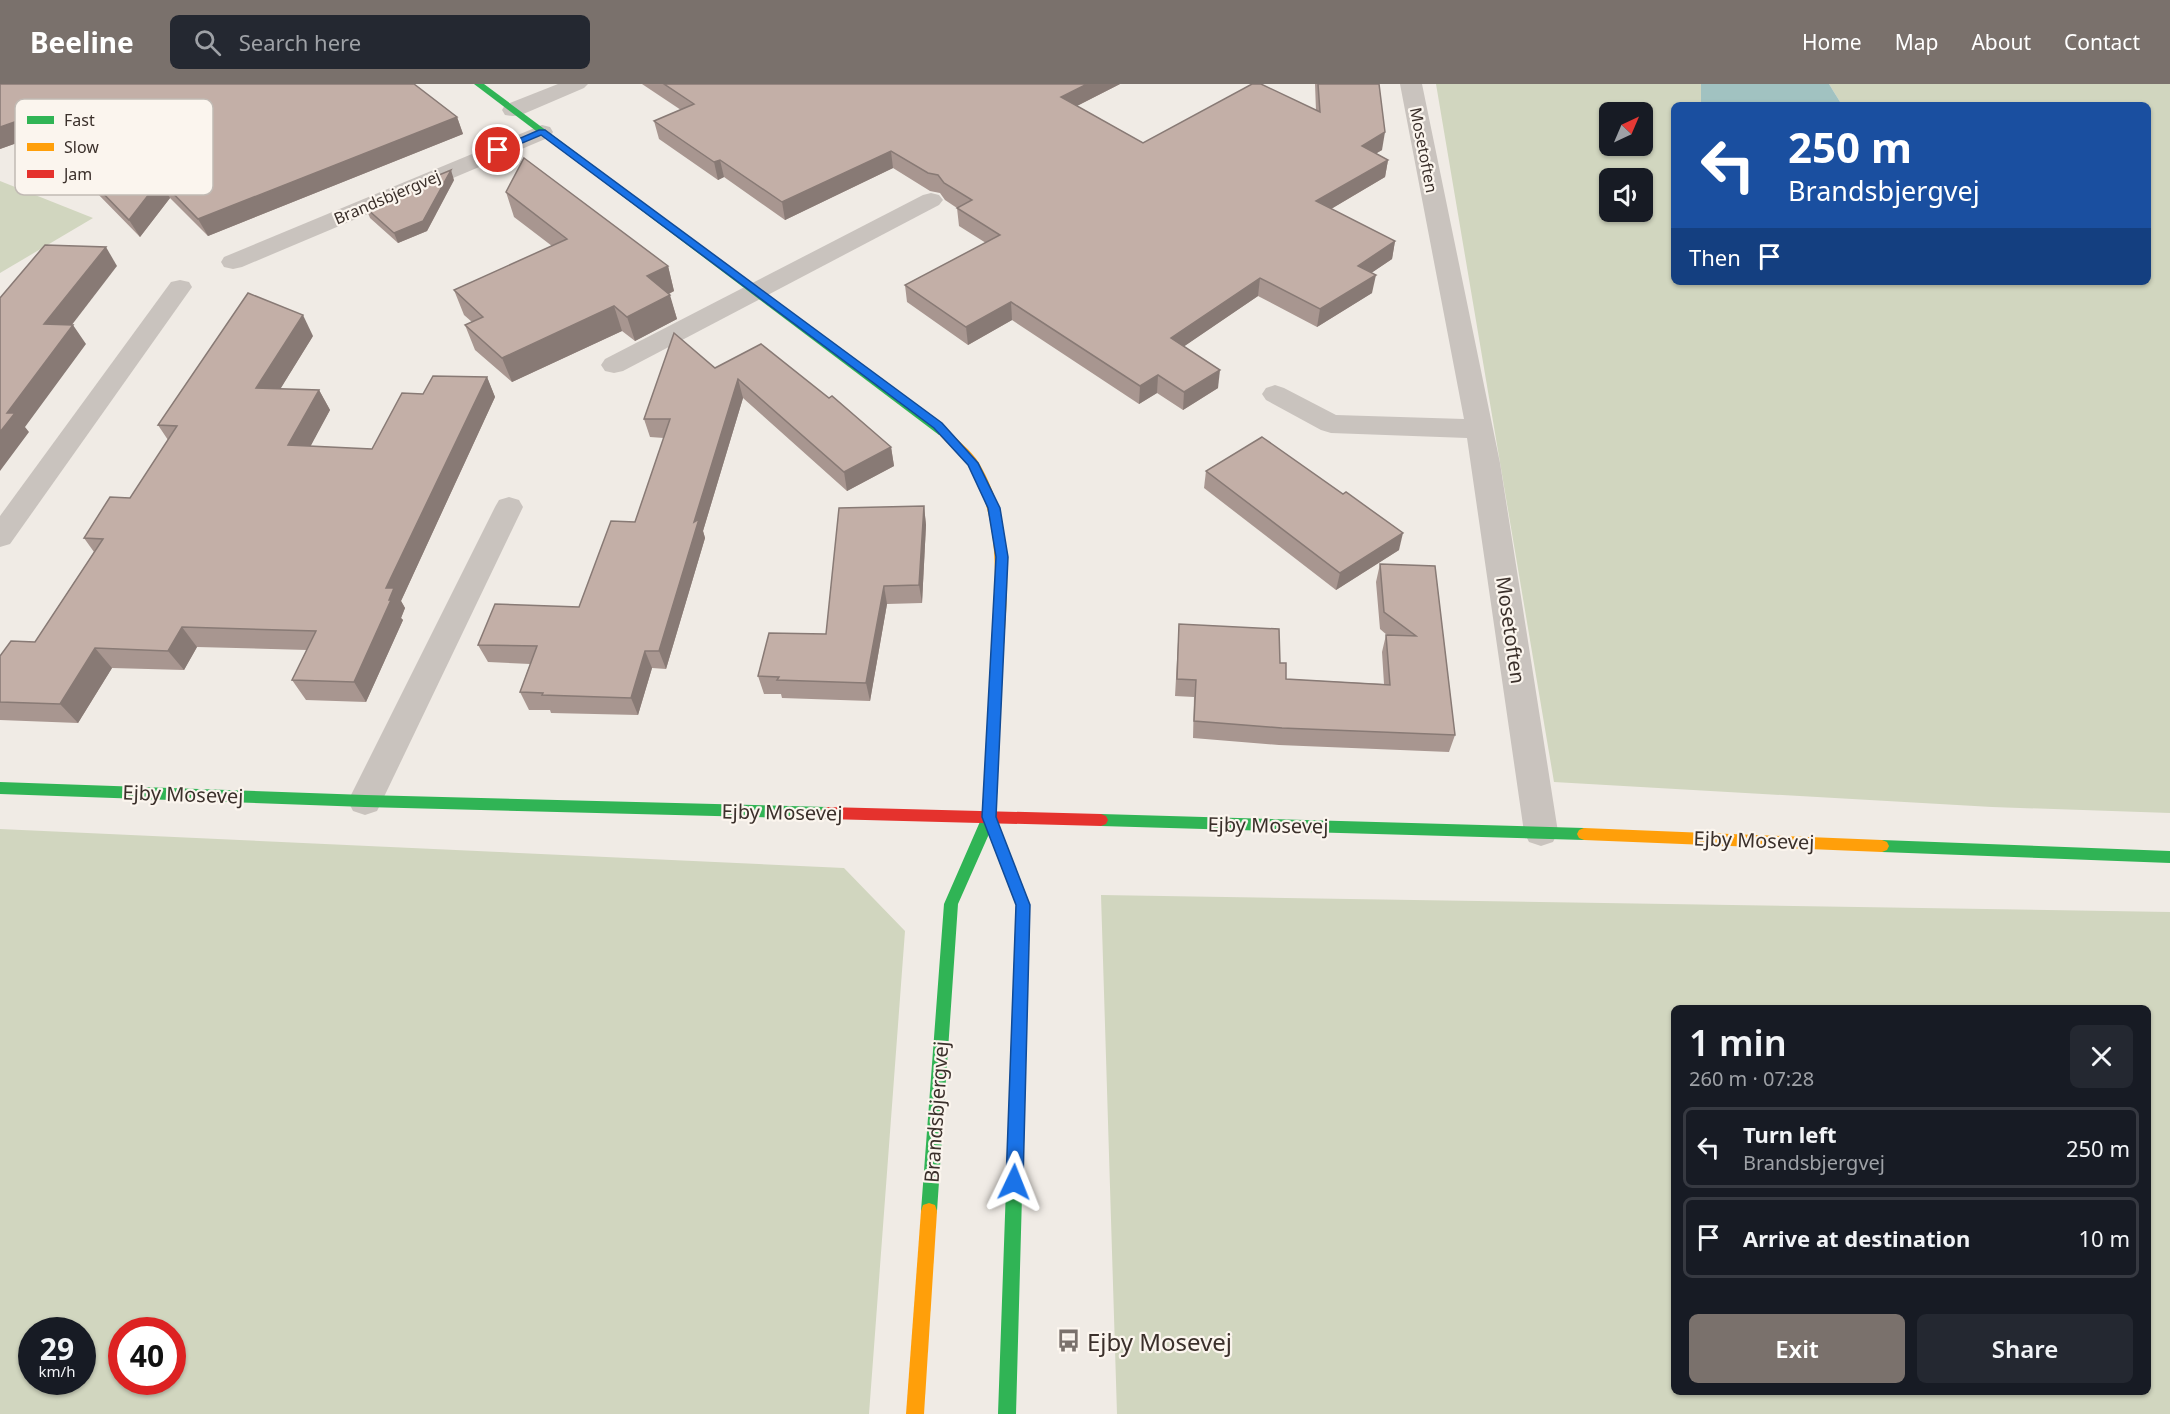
<!DOCTYPE html>
<html lang="en">
<head>
<meta charset="utf-8">
<style>
	body { margin:0; font-family:"Noto Sans",sans-serif; background:#242831; color:#f1f3f6; height:100vh; display:flex; flex-direction:column; font-size:22px; white-space:nowrap }
	* { box-sizing:border-box; margin:0 }
	p { font-size:20px; color:#9ea1a6 }
	.icon { flex:none; width:33px; height:33px; fill:none; stroke:currentColor; stroke-width:2; stroke-linecap:round; stroke-linejoin:round }
	.map { position:relative; flex:1; overflow:hidden }
	.panel { position:absolute; left:1671px; top:921px; width:480px; height:390px; display:flex; flex-direction:column; background:#171b24; border-radius:9px; box-shadow:0 2px 4px #0004 }
	.panel>* { flex:none }
	.hud { position:absolute; left:1671px; top:18px; width:480px; height:183px; border-radius:9px; box-shadow:0 2px 4px #0004; background:#1a4fa0; color:#fff; overflow:hidden }
	.needle { width:39px; rotate:44deg }
	.buttons { position:absolute; left:1599px; top:18px; display:grid; gap:12px }
	.buttons a { display:grid; place-items:center; width:54px; height:54px; border-radius:9px; background:#171b24; box-shadow:0 2px 4px #0004; font-size:30px }
	.speed { position:absolute; left:18px; top:1233px; display:flex; gap:12px; font-size:30px; font-weight:700; text-align:center }
	.speed>* { display:grid; place-content:center; width:78px; height:78px; border-radius:50%; background:#171b24; box-shadow:0 2px 4px #0004; line-height:1 }
	.speed small { font-size:15px; font-weight:400 }
	.speed .limit { border:9px solid #d22; background:#fff; color:#111 }
	.pin { position:absolute; display:grid; place-items:center; width:51px; height:51px; color:#fff; margin:-26px; border:3px solid #fff; border-radius:50%; box-shadow:0 2px 6px #0007 }
	.me { position:absolute; width:66px; margin:-33px; rotate:2deg; stroke-linejoin:round; filter:drop-shadow(0 0 4px #0008) }
	.turn { display:flex; align-items:center; gap:21px; height:126px; padding:0 18px; font-size:27px }
	.turn .icon { width:78px; height:78px; stroke-width:2.5 }
	.turn b { display:block; font-size:42px; line-height:51px }
	.then { display:flex; align-items:center; height:57px; padding:0 18px; background:#0003; gap:12px; font-size:22px }
	.round { display:grid; place-items:center; flex:none; width:63px; height:63px; border-radius:9px; background:#242831 }
	.head { display:flex; align-items:center; justify-content:space-between; height:102px; padding:0 18px }
	h1 { font-size:36px; font-weight:600; line-height:45px }
	.button { display:flex; gap:12px; margin-top:auto; padding:12px 18px }
	.button a { flex:1; height:69px; border-radius:9px; background:#7a716c; color:#fff; font-size:24px; font-weight:600; line-height:69px; text-align:center }
	.button a+a { background:#242831; color:#f1f3f6 }
	ul { padding:0; list-style:none }
	li { display:flex; align-items:center; gap:18px; height:81px; margin:0 12px 9px; padding:0 6px; border:3px solid #363941; border-radius:9px }
	li div { flex:1 }
	li b { display:block; font-size:22px }
	li em { font-style:normal }
	header { display:flex; align-items:center; gap:36px; box-sizing:border-box; height:84px; padding:0 30px; background:#7a716c; color:#fff }
	header strong { font-size:28px }
	nav { display:flex; gap:33px; margin-inline-start:auto; font-size:21px }
	.search { width:420px; height:54px; background:#242831; display:flex; align-items:center; gap:15px; box-sizing:border-box; padding:0 21px; border-radius:9px; color:#9ea1a6; font-size:22px }
	.map>svg:first-child { display:block }
	.green { fill:#d1d6bf; fill-rule:evenodd }
	.water { fill:#a1c2c1 }
	.lines { fill:none; stroke-linecap:round; stroke-linejoin:round }
	.street { fill:#c9c3be; fill-rule:evenodd }
	.fast { fill:#30b455; fill-rule:evenodd }
	.slow { fill:#ff9f0a; fill-rule:evenodd }
	.jam { fill:#e5322d; fill-rule:evenodd }
	.wall { fill:#a89690 }
	.shaded-wall { fill:#887a75 }
	.building { fill:#c3afa7; stroke:#887a75; stroke-width:1.5 }
	.route { fill:#1a73e8; stroke:#114b97; stroke-width:1.5 }
	.labels { text-anchor:middle; dominant-baseline:central; stroke-width:4.5; stroke-linejoin:round; paint-order:stroke }
	.far-street-label { font-size:16px; fill:#3b302b; stroke:#fbf5ee }
	.street-label { font-size:20px; fill:#3b302b; stroke:#fbf5ee }
	.near-poi-label { font-size:24px; fill:#3b302b; stroke:#fbf5ee; text-anchor:start }
	.key { fill:#fbf5ee; stroke:#c1bab4; stroke-width:1.5 }
	.key-label { font-size:16px; fill:#3b302b }
</style>
</head>
<body>
<header>
<strong>Beeline</strong>
<div class="search"><svg class="icon" aria-label="search" viewBox="0 0 24 24"><circle cx="10" cy="10" r="6"/><path d="M15 15l6 6"/></svg>Search here</div>
<nav><a>Home</a><a>Map</a><a>About</a><a>Contact</a></nav>
</header>
<div class="map">
<svg width="2170" height="1330" viewBox="0 0 2170 1330">
	<rect width="100%" height="100%" fill="#f0ebe5"/>
	<!-- green -->
	<g class="green">
		<path d="M 1436,0 L 1701,0 L 1701,19 L 1704,21 L 1674,21 L 1674,198 L 2148,198 L 2148,21 L 1842,21 L 1829,0 L 2170,0 L 2170,729 L 1992,723 L 1554,698 ZM 1610,28 L 1642,28 L 1642,62 L 1610,62 ZM 1610,94 L 1642,94 L 1642,128 L 1610,128 Z"/>
		<path d="M 0,97 L 93,134 L 0,189 Z"/>
		<path d="M 0,745 L 844,784 L 905,847 L 869,1330 L 0,1330 ZM 82,1246 L 82,1298 L 32,1298 L 32,1246 ZM 172,1246 L 172,1298 L 122,1298 L 122,1246 Z"/>
		<path d="M 1101,811 L 2170,828 L 2170,1330 L 1117,1330 ZM 1674,924 L 2148,924 L 2148,1308 L 1674,1308 Z"/>
	</g>
	<!-- water -->
	<path class="water" d="M 1701,0 L 1829,0 L 1842,21 L 1704,21 L 1701,19 Z"/>
	<g class="lines">
		<!-- street -->
		<g class="street">
			<path d="M 558,0 L 588,0 L 584,4 L 521,31 L 513,32 L 505,31 L 502,26 L 505,21 Z"/>
			<path d="M 1400,0 L 1422,0 L 1500,379 L 1558,748 L 1553,758 L 1541,762 L 1529,758 L 1524,748 L 1467,354 L 1331,349 L 1321,346 L 1266,316 L 1262,310 L 1266,304 L 1275,301 L 1284,304 L 1336,331 L 1464,335 Z"/>
			<path d="M 542,41 L 550,43 L 553,48 L 550,53 L 242,183 L 233,185 L 224,183 L 221,178 L 224,173 Z"/>
			<path d="M 931,109 L 939,111 L 943,116 L 939,121 L 623,287 L 614,289 L 605,287 L 601,281 L 605,275 L 923,111 Z"/>
			<path d="M 180,196 L 189,198 L 192,203 L 10,460 L 0,463 L 0,432 L 171,198 Z"/>
			<path d="M 509,413 L 519,416 L 523,423 L 382,717 L 377,727 L 365,731 L 353,727 L 348,717 L 495,423 L 499,416 Z"/>
		</g>
		<!-- fast -->
		<g class="fast">
			<path d="M 474,0 L 484,0 L 947,345 L 947,351 L 939,351 Z"/>
			<path d="M 997,573 L 1003,578 L 996,733 L 1030,821 L 1016,1330 L 998,1330 L 1016,821 L 989,750 L 958,820 L 937,1127 L 935,1133 L 929,1135 L 923,1133 L 921,1127 L 944,820 L 982,733 L 991,578 Z"/>
			<path d="M 0,698 L 365,711 L 827,723 L 832,725 L 834,729 L 832,733 L 827,735 L 365,723 L 0,710 Z"/>
			<path d="M 1101,730 L 1584,744 L 1589,746 L 1591,750 L 1589,754 L 1584,756 L 1101,742 L 1096,740 L 1094,736 L 1096,732 Z"/>
			<path d="M 1882,756 L 2170,767 L 2170,779 L 1882,768 L 1877,766 L 1875,762 L 1877,758 Z"/>
		</g>
		<!-- slow -->
		<g class="slow">
			<path d="M 943,344 L 947,345 C 957,356 972,367 979,379 C 1017,445 1007,506 1003,578 L 997,583 L 991,578 C 994,512 1005,442 969,382 C 961,369 946,360 937,348 Z"/>
			<path d="M 1584,744 L 1882,756 L 1887,758 L 1889,762 L 1887,766 L 1882,768 L 1584,756 L 1579,754 L 1577,750 L 1579,746 Z"/>
			<path d="M 929,1119 L 935,1121 L 937,1127 L 924,1330 L 906,1330 L 921,1127 L 923,1121 Z"/>
		</g>
		<!-- jam -->
		<path class="jam" d="M 827,723 L 1101,730 L 1106,732 L 1108,736 L 1106,740 L 1101,742 L 827,735 L 822,733 L 820,729 L 822,725 Z"/>
	</g>
	<!-- wall -->
	<g class="wall">
		<path d="M 0,0 L 457,33 L 463,50 L 208,152 L 170,114 L 140,153 L 47,58 L 35,62 L 28,55 L 0,65 Z"/>
		<path d="M 642,0 L 1120,0 L 1077,22 L 1143,59 L 1316,27 L 1315,0 L 1379,0 L 1382,66 L 1376,69 L 1388,76 L 1385,93 L 1331,125 L 1395,157 L 1392,175 L 1371,189 L 1372,209 L 1317,243 L 1258,212 L 1184,262 L 1218,304 L 1183,326 L 1157,309 L 1139,320 L 1012,236 L 968,261 L 907,218 L 905,201 L 986,159 L 959,142 L 957,124 L 945,116 L 940,109 L 930,107 L 893,84 L 785,136 L 724,93 L 718,96 L 659,55 L 654,37 L 681,26 Z"/>
		<path d="M 454,96 L 427,147 L 398,159 L 370,134 L 366,124 Z"/>
		<path d="M 506,108 L 668,182 L 674,207 L 669,210 L 677,235 L 635,257 L 622,247 L 512,298 L 475,266 L 465,241 L 472,238 L 464,231 L 454,206 L 552,162 L 514,133 Z"/>
		<path d="M 313,252 L 280,305 L 319,306 L 330,326 L 310,362 L 372,365 L 423,310 L 487,293 L 495,313 L 401,517 L 405,524 L 401,534 L 403,536 L 366,618 L 306,616 L 292,596 L 307,566 L 197,563 L 184,586 L 112,584 L 78,639 L 0,636 L 0,572 L 35,558 L 94,468 L 84,454 L 130,414 L 168,356 L 158,341 Z"/>
		<path d="M 715,284 L 891,363 L 894,382 L 847,407 L 743,314 L 703,447 L 705,454 L 666,585 L 652,584 L 638,631 L 551,629 L 550,626 L 529,626 L 520,608 L 530,580 L 488,578 L 478,561 L 579,523 L 635,438 L 664,354 L 650,353 L 644,335 Z"/>
		<path d="M 1206,387 L 1399,466 L 1336,506 L 1204,404 Z"/>
		<path d="M 924,422 L 926,441 L 922,519 L 887,520 L 870,617 L 782,614 L 781,610 L 764,610 L 758,592 L 826,550 Z"/>
		<path d="M 1380,480 L 1435,482 L 1455,651 L 1449,668 L 1279,661 L 1193,654 L 1194,613 L 1175,612 L 1179,540 L 1280,579 L 1286,595 L 1384,600 L 1382,568 L 1386,551 L 1387,551 L 1380,545 L 1376,498 Z"/>
	</g>
	<!-- shaded-wall -->
	<g class="shaded-wall">
		<path d="M 1087,0 L 1120,0 L 1061,30 L 1061,13 Z"/>
		<path d="M 457,33 L 463,50 L 208,152 L 198,135 Z"/>
		<path d="M 17,37 L 28,55 L 0,65 L 0,43 Z"/>
		<path d="M 36,40 L 47,58 L 35,62 L 24,44 Z"/>
		<path d="M 1385,48 L 1382,66 L 1359,80 L 1362,62 Z"/>
		<path d="M 891,67 L 893,84 L 785,136 L 782,118 Z"/>
		<path d="M 720,76 L 724,93 L 718,96 L 714,78 Z"/>
		<path d="M 1388,76 L 1385,93 L 1314,135 L 1316,117 Z"/>
		<path d="M 451,86 L 454,96 L 427,147 L 398,159 L 394,149 Z"/>
		<path d="M 160,96 L 170,114 L 140,153 L 129,136 Z"/>
		<path d="M 1395,157 L 1392,175 L 1355,200 L 1358,182 Z"/>
		<path d="M 106,163 L 117,182 L 58,259 L 44,240 Z"/>
		<path d="M 668,182 L 674,207 L 654,217 L 647,192 Z"/>
		<path d="M 1376,191 L 1372,209 L 1317,243 L 1320,225 Z"/>
		<path d="M 1260,194 L 1258,212 L 1170,272 L 1171,254 Z"/>
		<path d="M 670,211 L 677,235 L 635,257 L 627,233 Z"/>
		<path d="M 1011,218 L 1012,236 L 968,261 L 966,243 Z"/>
		<path d="M 614,222 L 622,247 L 512,298 L 502,274 Z"/>
		<path d="M 303,231 L 313,252 L 268,325 L 256,304 Z"/>
		<path d="M 73,241 L 86,260 L 25,343 L 29,348 L 0,387 L 0,348 L 7,329 Z"/>
		<path d="M 1220,286 L 1218,304 L 1183,326 L 1184,308 Z"/>
		<path d="M 1158,291 L 1157,309 L 1139,320 L 1140,302 Z"/>
		<path d="M 487,293 L 495,313 L 401,517 L 405,524 L 401,534 L 403,536 L 366,618 L 354,598 L 386,504 Z"/>
		<path d="M 738,295 L 743,314 L 703,447 L 705,454 L 666,585 L 659,567 L 694,438 Z"/>
		<path d="M 319,306 L 330,326 L 300,382 L 288,361 Z"/>
		<path d="M 891,363 L 894,382 L 847,407 L 844,388 Z"/>
		<path d="M 924,422 L 926,441 L 922,519 L 919,501 Z"/>
		<path d="M 1403,449 L 1399,466 L 1336,506 L 1340,489 Z"/>
		<path d="M 884,502 L 887,520 L 870,617 L 866,599 Z"/>
		<path d="M 182,543 L 197,563 L 184,586 L 168,567 Z"/>
		<path d="M 95,564 L 112,584 L 78,639 L 60,620 Z"/>
		<path d="M 645,567 L 652,584 L 638,631 L 631,614 Z"/>
	</g>
	<!-- building -->
	<g class="building">
		<path d="M 0,0 L 414,0 L 457,33 L 198,135 L 160,96 L 129,136 L 36,40 L 24,44 L 17,37 L 0,43 Z"/>
		<path d="M 664,0 L 1087,0 L 1061,13 L 1143,59 L 1252,0 L 1261,0 L 1320,28 L 1318,0 L 1379,0 L 1385,48 L 1362,62 L 1388,76 L 1316,117 L 1395,157 L 1358,182 L 1376,191 L 1320,225 L 1260,194 L 1171,254 L 1220,286 L 1184,308 L 1158,291 L 1140,302 L 1011,218 L 966,243 L 905,201 L 1000,151 L 957,124 L 972,116 L 944,99 L 938,91 L 928,89 L 891,67 L 782,118 L 720,76 L 714,78 L 654,37 L 694,20 Z"/>
		<path d="M 524,74 L 668,182 L 647,192 L 670,211 L 627,233 L 614,222 L 502,274 L 465,241 L 483,233 L 454,206 L 567,155 L 506,108 Z"/>
		<path d="M 451,86 L 423,137 L 394,149 L 366,124 L 376,117 Z"/>
		<path d="M 45,161 L 106,163 L 44,240 L 73,241 L 7,329 L 15,329 L 0,348 L 0,214 Z"/>
		<path d="M 248,209 L 303,231 L 256,304 L 319,306 L 288,361 L 372,365 L 402,309 L 423,310 L 433,292 L 487,293 L 386,504 L 394,504 L 389,516 L 391,516 L 354,598 L 292,596 L 316,547 L 182,543 L 168,567 L 95,564 L 60,620 L 0,618 L 0,572 L 11,557 L 35,558 L 103,455 L 84,454 L 110,413 L 130,414 L 177,342 L 158,341 Z"/>
		<path d="M 674,249 L 715,284 L 761,260 L 829,314 L 832,312 L 891,363 L 844,388 L 738,295 L 694,438 L 699,435 L 659,567 L 645,567 L 631,614 L 542,611 L 543,609 L 520,608 L 537,562 L 478,561 L 495,520 L 579,523 L 611,437 L 635,438 L 670,335 L 644,335 Z"/>
		<path d="M 1262,353 L 1343,410 L 1346,408 L 1403,449 L 1340,489 L 1206,387 Z"/>
		<path d="M 924,422 L 919,501 L 884,502 L 866,599 L 777,596 L 779,593 L 758,592 L 769,549 L 826,550 L 839,424 Z"/>
		<path d="M 1380,480 L 1435,482 L 1455,651 L 1282,644 L 1194,637 L 1196,596 L 1177,595 L 1179,540 L 1279,545 L 1280,579 L 1286,579 L 1286,595 L 1390,601 L 1386,551 L 1416,552 L 1384,528 Z"/>
	</g>
	<!-- route -->
	<path class="route" d="M 539,46 L 545,46 L 942,339 L 978,379 L 1000,424 L 1008,473 L 996,733 L 1030,821 L 1023,1098 L 1020,1104 L 1014,1107 L 1008,1104 L 1006,1098 L 1016,821 L 982,733 L 996,473 L 988,424 L 968,381 L 934,344 L 541,51 L 501,68 L 493,66 Z"/>
	<!-- icons -->
	<defs>
		<symbol id="bus-bare" viewBox="-9 -9 18 18"><path d="M-5-6H5V4H4V6H2V4H-2V6H-4V4H-5ZM-3.5-4V0h7V-4ZM-3.5 1.2v1.5H-2V1.2ZM2 1.2v1.5H3.5V1.2Z" fill="#7a716c" stroke="#fbf5ee" stroke-width="2.5" paint-order="stroke"/></symbol>
	</defs>
	<g fill-rule="evenodd">
		<use href="#bus-bare" x="1052" y="1240" width="33" height="33"/>
	</g>
	<g class="labels">
		<!-- far-street labels -->
		<g class="far-street-label">
			<text transform="translate(1424 66) rotate(79)">Mosetoften</text>
			<text transform="translate(387 113) rotate(-23)">Brandsbjergvej</text>
		</g>
		<!-- street labels -->
		<g class="street-label">
			<text transform="translate(1511 546) rotate(82)">Mosetoften</text>
			<text transform="translate(183 710) rotate(2)">Ejby Mosevej</text>
			<text transform="translate(782 728) rotate(1)">Ejby Mosevej</text>
			<text transform="translate(1268 741) rotate(1)">Ejby Mosevej</text>
			<text transform="translate(1754 756) rotate(2)">Ejby Mosevej</text>
			<text transform="translate(936 1028) rotate(-86)">Brandsbjergvej</text>
		</g>
		<!-- near-poi labels -->
		<g class="near-poi-label">
			<text x="1087" y="1257">Ejby Mosevej</text>
		</g>
	</g>
	<!-- legend -->
	<rect x="15" y="15" width="198" height="96" rx="9" class="key"/>
	<rect x="27" y="32" width="27" height="8" fill="#30b455"/>
	<rect x="27" y="59" width="27" height="8" fill="#ff9f0a"/>
	<rect x="27" y="86" width="27" height="8" fill="#e5322d"/>
	<g class="key-label">
		<text x="64" y="42">Fast</text>
		<text x="64" y="69">Slow</text>
		<text x="64" y="96">Jam</text>
	</g>
</svg>
<div class="buttons">
<a><svg class="needle" viewBox="-14 -14 28 28"><path d="M0-13l5 13h-10z" fill="#e53935"/><path d="M0 13l5-13h-10z" fill="#9ea1a6"/></svg></a>
<a><svg class="icon" aria-label="sound" viewBox="0 0 24 24"><path d="M4 9h4l5-4v14l-5-4H4zM17 9q2 3 0 6"/></svg></a>
</div>
<div class="speed"><div>29<small>km/h</small></div><div class="limit">40</div></div>
<div class="pin" style="left:498px;top:66px;background:#d93025"><svg class="icon" aria-label="arrive" viewBox="0 0 24 24"><path d="M6 21V4h12l-3 4 3 4H6"/></svg></div>
<svg class="me" style="left:1014px;top:1098px" viewBox="-20 -20 40 40"><path d="M0-17L14 15 0 8-14 15z" fill="#1a73e8" stroke="#fff" stroke-width="4"/></svg>
<div class="hud">
<div class="turn"><svg class="icon" aria-label="left" viewBox="0 0 24 24"><path d="M17 20v-9H6M10 6l-5 5 5 5"/></svg><div><b>250 m</b>Brandsbjergvej</div></div>
<div class="then">Then<svg class="icon" aria-label="arrive" viewBox="0 0 24 24"><path d="M6 21V4h12l-3 4 3 4H6"/></svg></div>
</div>
<section class="panel">
<div class="head"><div><h1>1 min</h1><p>260 m · 07:28</p></div><a class="round"><svg class="icon" aria-label="close" viewBox="0 0 24 24"><path d="M6 6l12 12M18 6L6 18"/></svg></a></div>
<ul>
<li><svg class="icon" aria-label="left" viewBox="0 0 24 24"><path d="M17 20v-9H6M10 6l-5 5 5 5"/></svg><div><b>Turn left</b><p>Brandsbjergvej</p></div><em>250 m</em></li>
<li><svg class="icon" aria-label="arrive" viewBox="0 0 24 24"><path d="M6 21V4h12l-3 4 3 4H6"/></svg><div><b>Arrive at destination</b></div><em>10 m</em></li>
</ul>
<div class="button"><a>Exit</a><a>Share</a></div>
</section>
</div>
</body>
</html>
